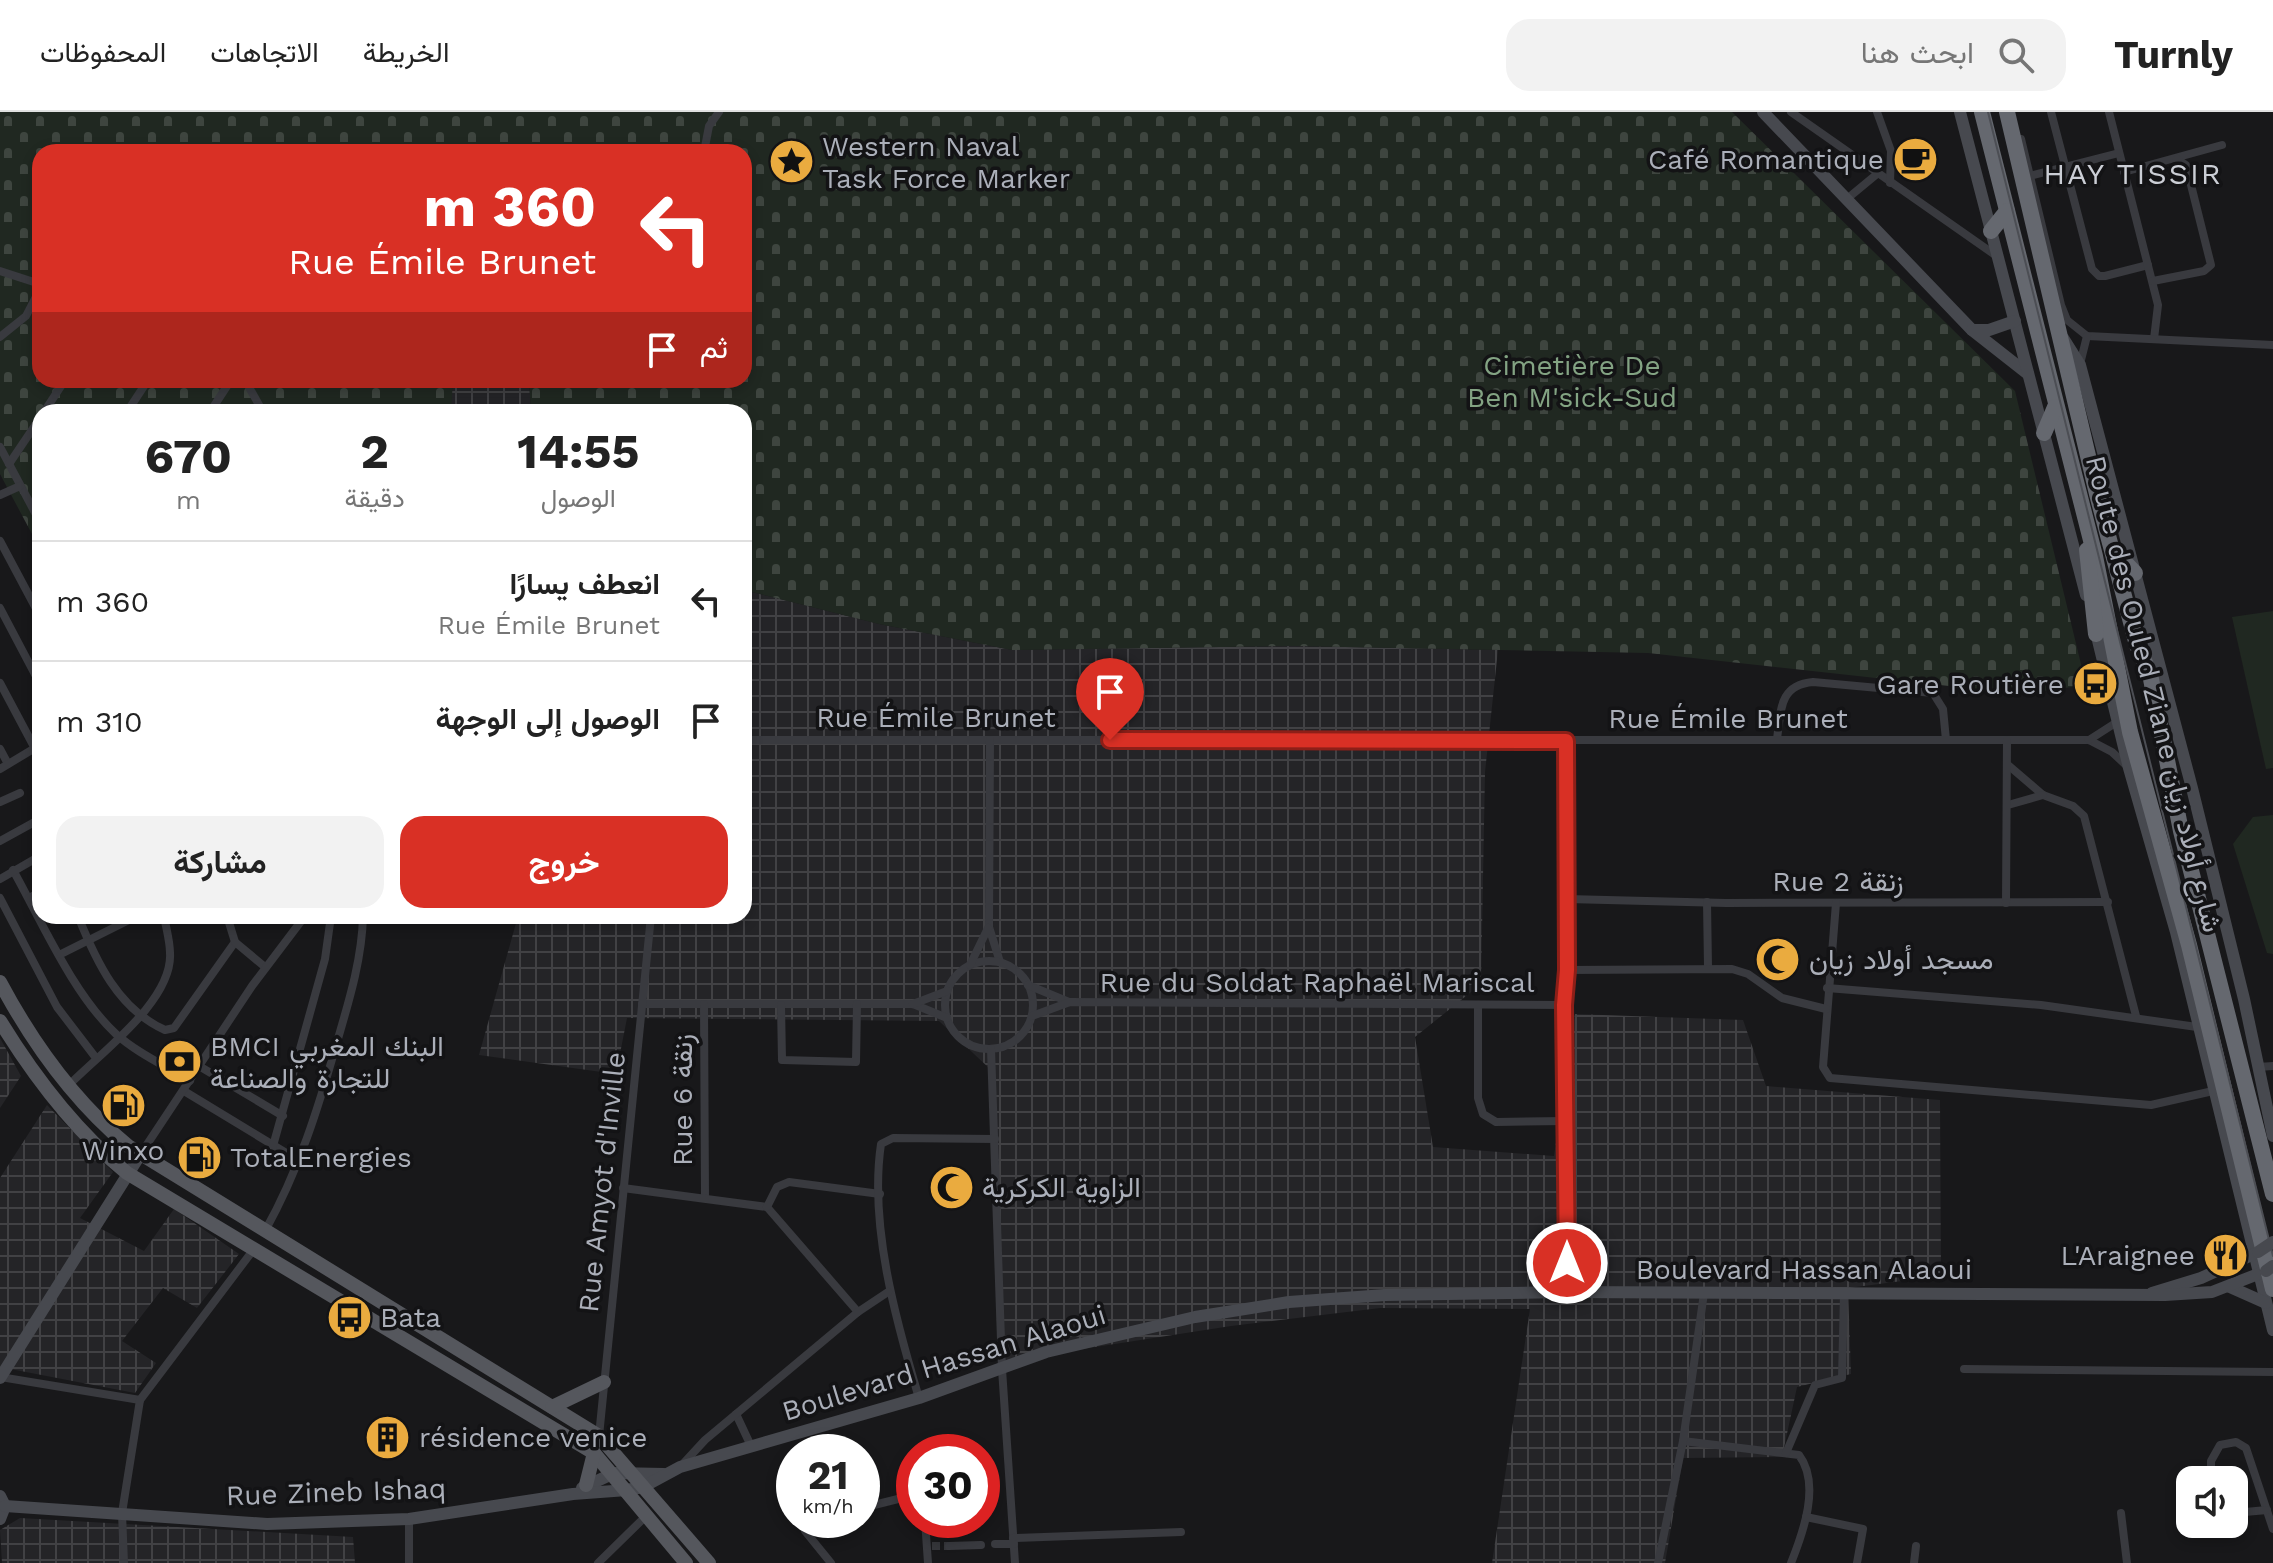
<!DOCTYPE html>
<html lang="ar">
<head>
<meta charset="utf-8">
<style>
	body { margin:0; font-family:"Work Sans",Vazirmatn,sans-serif; background:#f2f2f2; color:#222; direction:rtl; height:100vh; display:flex; flex-direction:column; font-size:30px; white-space:nowrap }
	* { box-sizing:border-box; margin:0 }
	p { font-size:26px; color:#767676 }
	.icon { flex:none; width:44px; height:44px; fill:none; stroke:currentColor; stroke-width:2; stroke-linecap:round; stroke-linejoin:round }
	.map { position:relative; flex:1; overflow:hidden; direction:ltr }
	.drawer { position:absolute; left:32px; top:292px; width:720px; height:520px; display:flex; flex-direction:column; background:#fff; border-radius:24px; box-shadow:0 4px 12px #0003; direction:rtl }
	.drawer>* { flex:none }
	.banner { position:absolute; left:32px; top:32px; width:720px; height:244px; border-radius:24px; box-shadow:0 4px 12px #0003; direction:rtl; background:#d93025; color:#fff; overflow:hidden }
	.controls { position:absolute; left:2176px; top:1354px; display:grid; gap:16px }
	.controls a { display:grid; place-items:center; width:72px; height:72px; border-radius:16px; background:#fff; box-shadow:0 4px 12px #0003; font-size:40px }
	.speed { position:absolute; left:776px; top:1322px; display:flex; gap:16px; font-size:40px; font-weight:700; text-align:center }
	.speed>* { display:grid; place-content:center; width:104px; height:104px; border-radius:50%; background:#fff; box-shadow:0 4px 12px #0003; line-height:1 }
	.speed small { font-size:20px; font-weight:400 }
	.speed .limit { border:12px solid #d22; background:#fff; color:#111 }
	.pin { position:absolute; display:grid; place-items:center; width:68px; height:68px; color:#fff; margin:-82px -34px; border-radius:50% 50% 50% 0; rotate:-45deg; box-shadow:0 0 8px #0007 }
	.pin .icon { rotate:45deg }
	.me { position:absolute; width:88px; margin:-44px; rotate:0deg; stroke-linejoin:round; filter:drop-shadow(0 0 6px #0008) }
	.turn { display:flex; align-items:center; gap:28px; height:168px; padding:0 24px; font-size:36px }
	.turn .icon { width:104px; height:104px; stroke-width:2.5 }
	.turn b { display:block; font-size:56px; line-height:68px }
	.then { display:flex; align-items:center; height:76px; padding:0 24px; background:#0003; gap:16px; font-size:30px }
	.eta { display:flex; justify-content:space-evenly; align-items:center; height:136px; text-align:center }
	.eta b { font-size:48px; font-weight:700; line-height:56px }
	.cta { display:flex; gap:16px; margin-top:auto; padding:16px 24px }
	.cta a { flex:1; height:92px; border-radius:24px; background:#d93025; color:#fff; font-size:32px; font-weight:700; line-height:92px; text-align:center }
	.cta a+a { background:#f2f2f2; color:#222 }
	ul { padding:0; list-style:none }
	li { display:flex; align-items:center; gap:24px; height:120px; padding:0 24px; border-top:2px solid #e0e0e0 }
	li div { flex:1 }
	li b { display:block; font-size:30px }
	li em { font-style:normal }
	header { display:flex; align-items:center; gap:48px; box-sizing:border-box; height:112px; padding:0 40px; background:#fff; border-bottom:2px solid #e0e0e0 }
	header strong { font-size:38px }
	nav { display:flex; gap:44px; margin-inline-start:auto; font-size:28px }
	.search { width:560px; height:72px; background:#f2f2f2; display:flex; align-items:center; gap:20px; box-sizing:border-box; padding:0 28px; border-radius:24px; color:#767676; font-size:30px }
	.map>svg:first-child { display:block }
	.industrial { fill:url(#industrial-grid) }
	.cemetery { fill:url(#cemetery-stones) }
	.garden { fill:#202821 }
	.lines { fill:none; stroke-linecap:round; stroke-linejoin:round }
	.street-tunnel { stroke:#35363a; stroke-width:8; stroke-dasharray:8 4; stroke-linecap:butt }
	.street { stroke:#393a3f; stroke-width:8 }
	.secondary { stroke:#47494f; stroke-width:12 }
	.primary { stroke:#55575d; stroke-width:14 }
	.highway { stroke:#65686f; stroke-width:16 }
	.tram { stroke:#4c4e54; stroke-width:2 }
	.secondary-bridge { stroke:#47494f; stroke-width:12 }
	.route-casing { stroke:#8d1f18; stroke-width:20 }
	.route { stroke:#d93025; stroke-width:14 }
	.labels { text-anchor:middle; dominant-baseline:central; stroke-width:7; stroke-linejoin:round; paint-order:stroke }
	.poi-label { font-size:28px; fill:#abafb9; stroke:#131315; text-anchor:start }
	.park-label { font-size:28px; fill:#83a383; stroke:#131315 }
	.street-label { font-size:28px; fill:#abafb9; stroke:#131315 }
	.neighbourhood-label { font-size:30px; letter-spacing:2px; fill:#cbced5; stroke:#131315 }
</style>
</head>
<body>
<header>
<strong>Turnly</strong>
<div class="search"><svg class="icon" aria-label="search" viewBox="0 0 24 24"><circle cx="10" cy="10" r="6"/><path d="M15 15l6 6"/></svg>ابحث هنا</div>
<nav><a>الخريطة</a><a>الاتجاهات</a><a>المحفوظات</a></nav>
</header>
<div class="map">
<svg width="2273" height="1451" viewBox="0 0 2273 1451">
	<defs>
		<pattern id="industrial-grid" width="8" height="8" patternUnits="userSpaceOnUse" patternTransform="scale(2)"><rect width="8" height="8" fill="#242427"/><path d="M0 4h8M4 0v8" fill="none" stroke="#414144"/></pattern>
		<pattern id="cemetery-stones" width="16" height="16" patternUnits="userSpaceOnUse" patternTransform="scale(2)"><rect width="16" height="16" fill="#202821"/><path d="M2 7V4a2 2 0 0 1 4 0v3zM10 15v-3a2 2 0 0 1 4 0v3z" fill="#3e453f"/></pattern>
	</defs>
	<rect width="100%" height="100%" fill="#18181a"/>
	<!-- industrial -->
	<g class="industrial">
		<path d="M 453,268 L 529,268 L 531,300 L 450,300 Z"/>
		<path d="M 744,478 L 879,512 L 1012,538 L 1294,534 L 1498,538 L 1485,660 L 1481,872 L 1415,925 L 1433,1035 L 1554,1044 L 1575,902 L 1743,908 L 1766,974 L 1940,988 L 1941,1164 L 1848,1176 L 1851,1262 L 1797,1275 L 1782,1345 L 1683,1346 L 1665,1451 L 1492,1451 L 1530,1197 L 1380,1196 L 1231,1214 L 998,1250 L 990,957 L 939,909 L 627,906 L 616,962 L 479,943 L 518,804 L 744,804 Z"/>
		<path d="M 0,926 L 21,964 L 0,996 Z"/>
		<path d="M 47,993 L 113,1060 L 80,1106 L 144,1139 L 174,1097 L 239,1142 L 197,1196 L 163,1176 L 122,1229 L 156,1251 L 135,1281 L 0,1255 L 0,1066 Z"/>
		<path d="M 20,1406 L 353,1425 L 355,1451 L 2,1451 L 0,1418 Z"/>
	</g>
	<!-- cemetery -->
	<path class="cemetery" d="M 0,0 L 1732,0 L 2015,279 L 2086,573 L 2022,582 L 1648,541 L 1294,534 L 1012,538 L 879,512 L 744,478 L 744,300 L 531,300 L 529,268 L 744,268 L 744,40 L 40,40 L 40,268 L 453,268 L 451,300 L 40,300 L 40,437 L 0,362 Z"/>
	<!-- garden -->
	<g class="garden">
		<path d="M 2273,499 L 2273,656 L 2266,657 L 2232,505 Z"/>
		<path d="M 2273,703 L 2273,842 L 2267,841 L 2233,732 L 2253,705 Z"/>
	</g>
	<g class="lines">
		<!-- street-tunnel -->
		<path class="street-tunnel" d="M 932,1434 L 949,1434"/>
		<!-- street -->
		<g class="street">
			<path d="M 1791,0 L 1998,145"/>
			<path d="M 1877,0 L 1891,39 L 1890,71"/>
			<path d="M 2051,0 L 2092,157 L 2099,164 L 2105,164 L 2148,153"/>
			<path d="M 2109,0 L 2158,193 L 2154,227"/>
			<path d="M 2021,27 L 2061,193 L 2067,208 L 2087,224 L 2273,233"/>
			<path d="M 704,40 L 709,14 L 719,0"/>
			<path d="M 2124,60 L 2222,33"/>
			<path d="M 2030,64 L 2119,41"/>
			<path d="M 1848,86 L 1877,62"/>
			<path d="M 0,159 L 40,172"/>
			<path d="M 2153,169 L 2204,159 L 2211,153 L 2186,53 L 2177,47"/>
			<path d="M 0,225 L 26,204 L 40,177"/>
			<path d="M 2080,252 L 2087,224"/>
			<path d="M 245,268 L 263,300"/>
			<path d="M 44,300 L 65,268"/>
			<path d="M 127,300 L 148,268"/>
			<path d="M 210,300 L 231,268"/>
			<path d="M 0,335 L 40,410"/>
			<path d="M 9,352 L 40,306"/>
			<path d="M 0,383 L 20,374"/>
			<path d="M 0,429 L 40,504"/>
			<path d="M 0,496 L 40,572"/>
			<path d="M 0,571 L 40,646"/>
			<path d="M 1777,627 C 1781,598 1779,573 1813,570 L 1933,581 L 1943,597 L 1946,628"/>
			<path d="M 744,628 L 2089,628 L 2112,640 L 2127,654"/>
			<path d="M 990,628 L 989,815 L 1000,850"/>
			<path d="M 2089,628 L 2117,610"/>
			<path d="M 1566,629 L 1567,863 L 1564,893 L 1567,1180"/>
			<path d="M 0,637 L 8,652"/>
			<path d="M 2008,653 L 2043,683 L 2073,694 L 2084,704 L 2136,904"/>
			<path d="M 0,657 L 40,633"/>
			<path d="M 0,690 L 20,681"/>
			<path d="M 2008,693 L 2043,683"/>
			<path d="M 0,729 L 40,707"/>
			<path d="M 13,758 C 42,810 73,882 116,922 C 137,941 166,954 190,969"/>
			<path d="M 0,767 L 40,744"/>
			<path d="M 0,786 L 57,895 L 96,946"/>
			<path d="M 29,786 L 40,780"/>
			<path d="M 1567,787 L 1726,791 L 2108,790"/>
			<path d="M 1707,790 L 1708,855"/>
			<path d="M 1836,791 L 1823,955 L 1830,966 L 2151,993 L 2213,979"/>
			<path d="M 2006,791 L 2007,628"/>
			<path d="M 78,804 C 96,849 118,897 165,918 L 174,916 L 235,830"/>
			<path d="M 227,804 L 235,830 L 265,855"/>
			<path d="M 61,842 L 137,804"/>
			<circle cx="989" cy="893" r="44"/>
			<path d="M 970,853 L 988,816"/>
			<path d="M 1567,858 L 1732,857 L 1748,862 L 1782,886 L 1826,897"/>
			<path d="M 1028,873 L 1069,890"/>
			<path d="M 1827,876 L 2041,893 L 2197,915"/>
			<path d="M 642,892 L 913,892 L 947,906"/>
			<path d="M 704,892 L 705,1084"/>
			<path d="M 913,892 L 947,879"/>
			<path d="M 781,893 L 782,948 L 856,950 L 857,892"/>
			<path d="M 1478,893 L 1478,986 L 1483,1002 L 1496,1010 L 1566,1009"/>
			<path d="M 1032,904 L 1070,890 L 1564,893"/>
			<path d="M 991,937 L 1002,1257 L 1015,1451"/>
			<path d="M 199,954 L 283,1004"/>
			<path d="M 2258,955 L 2273,954"/>
			<path d="M 68,974 C 100,941 173,889 170,841 C 170,829 166,816 164,804"/>
			<path d="M 184,979 L 301,1050"/>
			<path d="M 273,1034 L 325,847 L 331,804"/>
			<path d="M 140,1043 L 252,874 L 305,804"/>
			<path d="M 623,1076 L 767,1095"/>
			<path d="M 767,1095 L 858,1200"/>
			<path d="M 767,1095 L 777,1075 L 789,1070 L 880,1082"/>
			<path d="M 265,1119 C 299,1058 318,997 337,930 C 349,889 362,847 363,804"/>
			<path d="M 1964,1257 L 2273,1260"/>
			<path d="M 0,1265 L 140,1288"/>
			<path d="M 919,1286 C 896,1209 869,1113 881,1032 L 893,1026 L 995,1027"/>
			<path d="M 736,1302 L 751,1334"/>
			<path d="M 1683,1329 L 1799,1343 C 1821,1372 1803,1421 1791,1451"/>
			<path d="M 594,1341 L 599,1324 L 651,804"/>
			<path d="M 1786,1341 L 1815,1273 L 1842,1266 L 1844,1181"/>
			<path d="M 681,1354 L 705,1328 L 858,1200 L 888,1180"/>
			<path d="M 2211,1368 L 2211,1349 L 2220,1333 L 2236,1330 L 2246,1336 L 2273,1417"/>
			<path d="M 862,1396 L 914,1383"/>
			<path d="M 2121,1401 L 2127,1451"/>
			<path d="M 2234,1401 L 2267,1398"/>
			<path d="M 1806,1405 L 1863,1417 L 1857,1451"/>
			<path d="M 820,1408 L 808,1412 L 805,1419 L 831,1451"/>
			<path d="M 925,1408 L 928,1451"/>
			<path d="M 1013,1426 L 1181,1420"/>
			<path d="M 995,1432 L 1014,1432"/>
			<path d="M 949,1434 L 981,1433"/>
			<path d="M 124,1451 L 122,1401 L 140,1288 L 254,1137"/>
			<path d="M 409,1451 L 409,1407"/>
			<path d="M 598,1451 L 646,1404"/>
			<path d="M 1658,1451 L 1683,1329 L 1704,1181"/>
			<path d="M 1914,1451 L 1916,1434"/>
		</g>
		<!-- secondary -->
		<g class="secondary">
			<path d="M 1763,0 L 1972,218 L 2028,262"/>
			<path d="M 1960,0 L 2086,483"/>
			<path d="M 1972,218 L 1989,218 L 2015,209"/>
			<path d="M 2063,226 L 2080,253 L 2192,676 L 2244,887 L 2273,1024"/>
			<path d="M 2095,516 L 2129,656 L 2176,820 L 2273,1218"/>
			<path d="M 2230,1175 L 2266,1191"/>
			<path d="M 2152,1181 L 2201,1166 L 2256,1141"/>
			<path d="M 0,1266 L 140,1043"/>
			<path d="M 582,1376 L 614,1361 L 664,1362"/>
			<path d="M 0,1384 L 5,1394 L 0,1407"/>
			<path d="M 5,1394 L 267,1412 L 409,1407 L 573,1382 L 627,1378 L 643,1375 L 680,1355 L 919,1286 L 1046,1240 L 1195,1205 L 1289,1190 L 1385,1183 L 1567,1180 L 2165,1183 L 2212,1180 L 2266,1159"/>
		</g>
		<!-- primary -->
		<g class="primary">
			<path d="M 0,870 C 33,932 74,989 128,1034 L 599,1324 L 709,1451"/>
			<path d="M 0,909 C 35,966 75,1019 127,1061 L 594,1341 L 686,1451"/>
			<path d="M 552,1295 L 604,1270"/>
			<path d="M 586,1373 L 594,1341"/>
		</g>
		<!-- highway -->
		<g class="highway">
			<path d="M 1982,0 L 2095,444 L 2130,620 L 2189,833 L 2273,1177"/>
			<path d="M 2007,0 L 2097,382 L 2137,533 L 2150,562 L 2181,719 L 2273,1082"/>
			<path d="M 1991,119 L 2007,99"/>
			<path d="M 2044,321 L 2055,295"/>
			<path d="M 2087,438 L 2096,522"/>
			<path d="M 2114,439 L 2135,461"/>
		</g>
		<!-- tram -->
		<path class="tram" d="M 1988,0 L 2273,1144"/>
		<!-- secondary-bridge -->
		<g class="secondary-bridge">
			<path d="M 2258,1140 L 2273,1130"/>
			<path d="M 2266,1159 L 2273,1154"/>
		</g>
	</g>
	<g class="lines">
		<defs>
			<path id="route" d="M 1110,628 L 1566,629 L 1567,858 L 1564,893 L 1567,1151"/>
		</defs>
		<!-- route casing -->
		<use href="#route" class="route-casing"/>
		<!-- route -->
		<use href="#route" class="route"/>
	</g>
	<!-- icons -->
	<defs>
		<symbol id="cafe-disc" viewBox="-11 -11 22 22"><circle r="9.5" fill="#eaab3f" stroke="#131315"/><path d="M-5.5-4.5H6V0H3Q3 3.5 0 3.5H-2.5Q-5.5 3.5-5.5 0ZM3-3.2v2h1.7v-2ZM-6 4.5H4V6H-6Z" fill="#111"/></symbol>
		<symbol id="sight-disc" viewBox="-11 -11 22 22"><circle r="9.5" fill="#eaab3f" stroke="#131315"/><path d="M0-6L1.8-2.2L6-1.7L2.9 1.2L3.7 5.4L0 3.3L-3.7 5.4L-2.9 1.2L-6-1.7L-1.8-2.2Z" fill="#111"/></symbol>
		<symbol id="bus-disc" viewBox="-11 -11 22 22"><circle r="9.5" fill="#eaab3f" stroke="#131315"/><path d="M-5-6H5V4H4V6H2V4H-2V6H-4V4H-5ZM-3.5-4V0h7V-4ZM-3.5 1.2v1.5H-2V1.2ZM2 1.2v1.5H3.5V1.2Z" fill="#111"/></symbol>
		<symbol id="mosque-disc" viewBox="-11 -11 22 22"><circle r="9.5" fill="#eaab3f" stroke="#131315"/><path d="M3.5-4.9A6 6 0 1 0 3.5 4.9A5 5 0 1 1 3.5-4.9Z" fill="#111"/></symbol>
		<symbol id="bank-disc" viewBox="-11 -11 22 22"><circle r="9.5" fill="#eaab3f" stroke="#131315"/><path d="M-6-4H6V4H-6ZM0-2.3a2.3 2.3 0 1 0 0 4.6a2.3 2.3 0 1 0 0-4.6Z" fill="#111"/></symbol>
		<symbol id="fuel-disc" viewBox="-11 -11 22 22"><circle r="9.5" fill="#eaab3f" stroke="#131315"/><path d="M-5.5-6h7V0h2V4h1.3V-2.5L3-4.5l.8-.8L6-3V5H2.5V1h-1V6h-7ZM-4.2-4.7v3.2H.2V-4.7Z" fill="#111"/></symbol>
		<symbol id="restaurant-disc" viewBox="-11 -11 22 22"><circle r="9.5" fill="#eaab3f" stroke="#131315"/><path d="M-5-6h1v4h1v-4h1v4h1v-4h1v5L-1.5 .5V6h-2V.5L-5-1ZM5-6V6H3V1.5H1.5Q1.5-4 5-6Z" fill="#111"/></symbol>
		<symbol id="building-disc" viewBox="-11 -11 22 22"><circle r="9.5" fill="#eaab3f" stroke="#131315"/><path d="M-4-6H4V6H1V3H-1V6H-4ZM-2.5-4.3h1.7v1.8h-1.7ZM.8-4.3h1.7v1.8H.8ZM-2.5-1h1.7V.8h-1.7ZM.8-1h1.7V.8H.8Z" fill="#111"/></symbol>
	</defs>
	<g fill-rule="evenodd">
		<use href="#cafe-disc" x="1890" y="22" width="51" height="51"/>
		<use href="#sight-disc" x="766" y="24" width="51" height="51"/>
		<use href="#bus-disc" x="2070" y="546" width="51" height="51"/>
		<use href="#mosque-disc" x="1752" y="822" width="51" height="51"/>
		<use href="#bank-disc" x="154" y="924" width="51" height="51"/>
		<use href="#fuel-disc" x="98" y="968" width="51" height="51"/>
		<use href="#fuel-disc" x="174" y="1020" width="51" height="51"/>
		<use href="#mosque-disc" x="926" y="1050" width="51" height="51"/>
		<use href="#restaurant-disc" x="2200" y="1118" width="51" height="51"/>
		<use href="#bus-disc" x="324" y="1180" width="51" height="51"/>
		<use href="#building-disc" x="362" y="1300" width="51" height="51"/>
	</g>
	<g class="labels">
		<!-- poi labels -->
		<g class="poi-label">
			<text x="822" y="34">Western Naval<tspan x="822" dy="32">Task Force Marker</tspan></text>
			<text x="1884" y="47" text-anchor="end">Café Romantique</text>
			<text x="2064" y="572" text-anchor="end">Gare Routière</text>
			<text x="1809" y="847">مسجد أولاد زيان</text>
			<text x="210" y="934">BMCI البنك المغربي<tspan x="210" dy="32">للتجارة والصناعة</tspan></text>
			<text x="123" y="1038" text-anchor="middle">Winxo</text>
			<text x="230" y="1045">TotalEnergies</text>
			<text x="982" y="1075">الزاوية الكركرية</text>
			<text x="2195" y="1143" text-anchor="end">L'Araignee</text>
			<text x="380" y="1205">Bata</text>
			<text x="419" y="1325">résidence venice</text>
		</g>
		<!-- park labels -->
		<g class="park-label">
			<text x="1572" y="253">Cimetière De<tspan x="1572" dy="32">Ben M'sick-Sud</tspan></text>
		</g>
		<!-- street labels -->
		<g class="street-label">
			<text transform="translate(2154 582) rotate(76)">Route des Ouled Ziane شارع أولاد زيان</text>
			<text x="936" y="605">Rue Émile Brunet</text>
			<text x="1728" y="606">Rue Émile Brunet</text>
			<text x="1838" y="769">Rue 2 زنقة</text>
			<text x="1317" y="870">Rue du Soldat Raphaël Mariscal</text>
			<text transform="translate(682 988) rotate(-90)">Rue 6 زنقة</text>
			<text transform="translate(602 1070) rotate(-84)">Rue Amyot d'Inville</text>
			<text x="1804" y="1157">Boulevard Hassan Alaoui</text>
			<text transform="translate(944 1251) rotate(-17)">Boulevard Hassan Alaoui</text>
			<text transform="translate(336 1380) rotate(-2)">Rue Zineb Ishaq</text>
		</g>
		<!-- neighbourhood labels -->
		<g class="neighbourhood-label">
			<text x="2133" y="61">HAY TISSIR</text>
		</g>
	</g>
</svg>
<div class="controls">
<a><svg class="icon" aria-label="sound" viewBox="0 0 24 24"><path d="M4 9h4l5-4v14l-5-4H4zM17 9q2 3 0 6"/></svg></a>
</div>
<div class="speed"><div>21<small>km/h</small></div><div class="limit">30</div></div>
<div class="pin" style="left:1110px;top:628px;background:#d93025"><svg class="icon" aria-label="arrive" viewBox="0 0 24 24"><path d="M6 21V4h12l-3 4 3 4H6"/></svg></div>
<svg class="me" style="left:1567px;top:1151px" viewBox="-20 -20 40 40"><circle r="17" fill="#d93025" stroke="#fff" stroke-width="3"/><path d="M0-11L8 9 0 5-8 9z" fill="#fff"/></svg>
<div class="banner">
<div class="turn"><svg class="icon" aria-label="left" viewBox="0 0 24 24"><path d="M17 20v-9H6M10 6l-5 5 5 5"/></svg><div><b>360 m</b>Rue Émile Brunet</div></div>
<div class="then">ثم<svg class="icon" aria-label="arrive" viewBox="0 0 24 24"><path d="M6 21V4h12l-3 4 3 4H6"/></svg></div>
</div>
<section class="drawer">
<div class="eta">
<div><b>14:55</b><p>الوصول</p></div>
<div><b>2</b><p>دقيقة</p></div>
<div><b>670</b><p>m</p></div>
</div>
<ul>
<li><svg class="icon" aria-label="left" viewBox="0 0 24 24"><path d="M17 20v-9H6M10 6l-5 5 5 5"/></svg><div><b>انعطف يسارًا</b><p>Rue Émile Brunet</p></div><em>360 m</em></li>
<li><svg class="icon" aria-label="arrive" viewBox="0 0 24 24"><path d="M6 21V4h12l-3 4 3 4H6"/></svg><div><b>الوصول إلى الوجهة</b></div><em>310 m</em></li>
</ul>
<div class="cta"><a>خروج</a><a>مشاركة</a></div>
</section>
</div>
</body>
</html>
